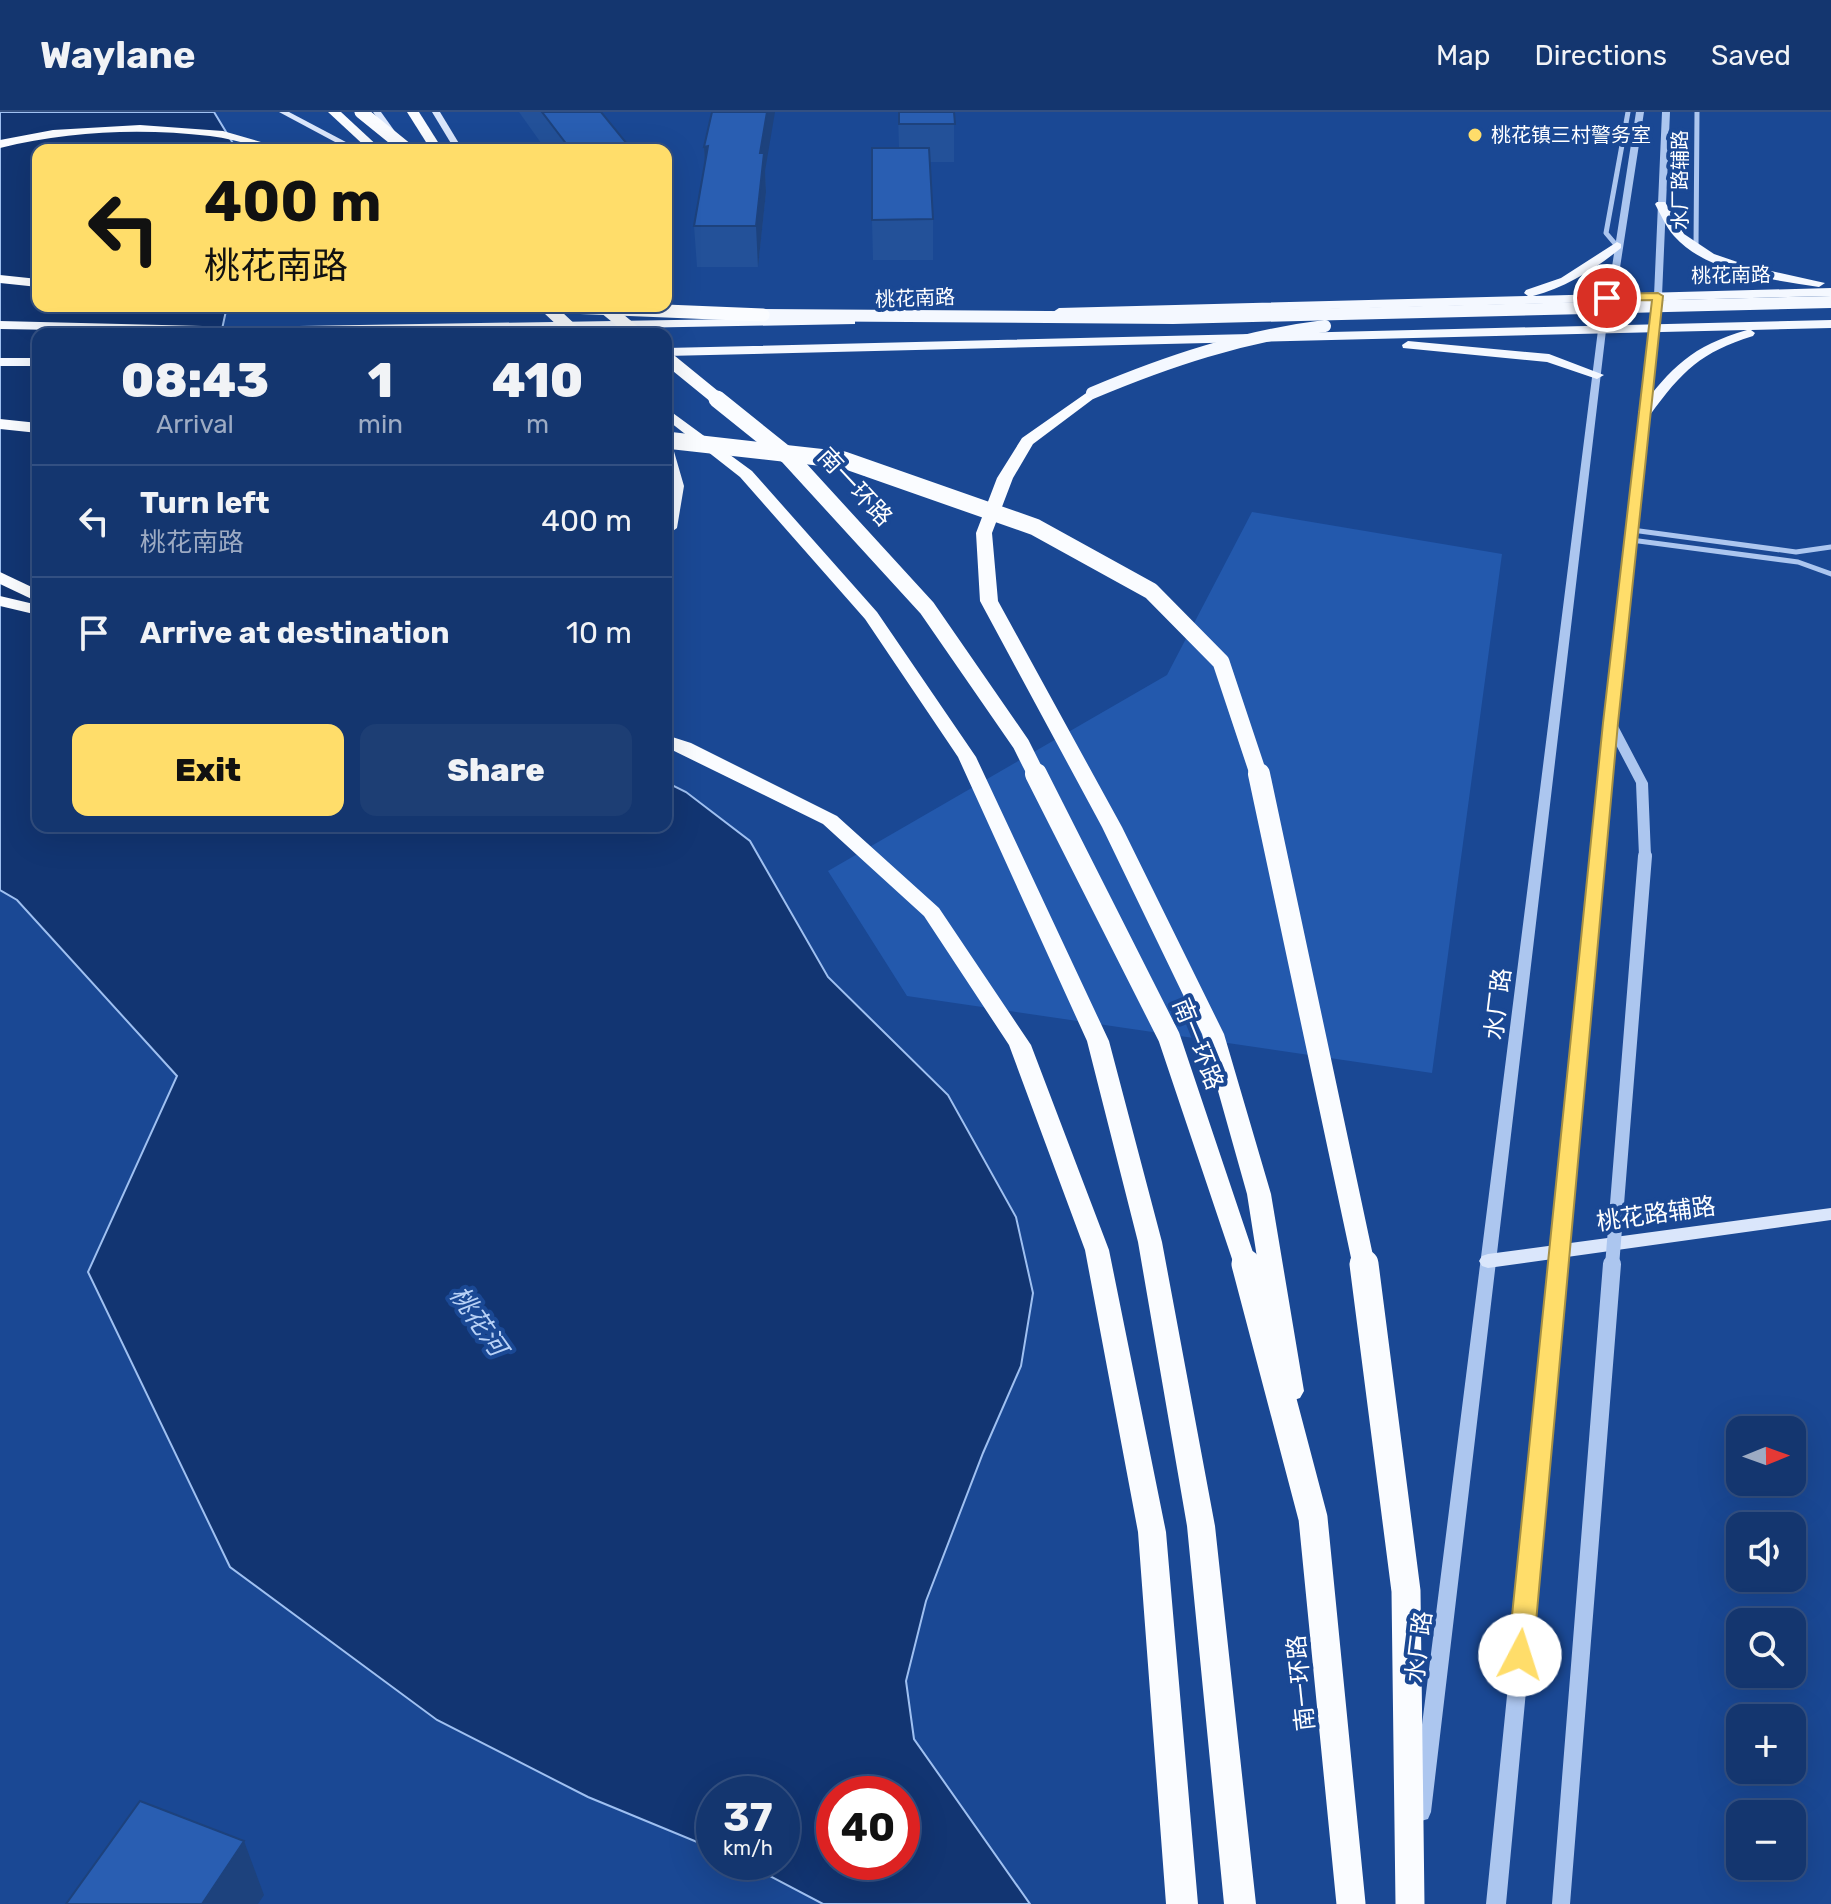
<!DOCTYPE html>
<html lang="en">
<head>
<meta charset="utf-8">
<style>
	body { margin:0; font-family:Rubik,"Noto Sans SC",sans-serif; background:#1d3e74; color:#f1f3f6; height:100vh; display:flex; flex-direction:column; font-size:30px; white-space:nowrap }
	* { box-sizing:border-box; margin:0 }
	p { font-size:26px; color:#9dabc3 }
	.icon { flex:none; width:44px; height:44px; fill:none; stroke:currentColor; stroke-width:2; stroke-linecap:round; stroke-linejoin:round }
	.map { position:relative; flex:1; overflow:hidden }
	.sheet { position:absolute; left:32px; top:216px; width:640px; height:504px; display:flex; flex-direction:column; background:#14366f; border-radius:16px; box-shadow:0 8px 32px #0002,0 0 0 2px #335082 }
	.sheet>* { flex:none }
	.guide { position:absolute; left:32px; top:32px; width:640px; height:168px; border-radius:16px; box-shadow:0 8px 32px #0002,0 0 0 2px #335082; background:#ffdd6a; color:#111; overflow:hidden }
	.needle { width:52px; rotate:89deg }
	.tools { position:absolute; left:1726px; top:1304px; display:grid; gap:16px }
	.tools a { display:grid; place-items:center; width:80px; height:80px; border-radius:16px; background:#14366f; box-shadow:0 8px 32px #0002,0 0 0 2px #335082; font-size:40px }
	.speed { position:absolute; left:696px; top:1664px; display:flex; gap:16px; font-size:40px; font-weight:700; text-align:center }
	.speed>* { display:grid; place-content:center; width:104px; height:104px; border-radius:50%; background:#14366f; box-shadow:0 8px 32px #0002,0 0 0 2px #335082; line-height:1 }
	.speed small { font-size:20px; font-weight:400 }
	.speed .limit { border:12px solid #d22; background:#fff; color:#111 }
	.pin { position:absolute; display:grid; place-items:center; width:68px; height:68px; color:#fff; margin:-34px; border:4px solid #fff; border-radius:50%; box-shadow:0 2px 8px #0007 }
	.me { position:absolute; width:88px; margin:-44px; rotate:5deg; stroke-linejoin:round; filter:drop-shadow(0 0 6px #0008) }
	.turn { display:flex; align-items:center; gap:28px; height:168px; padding:0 40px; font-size:36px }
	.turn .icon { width:104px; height:104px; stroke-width:2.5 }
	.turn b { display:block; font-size:56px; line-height:68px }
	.eta { display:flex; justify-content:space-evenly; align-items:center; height:136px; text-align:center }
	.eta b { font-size:48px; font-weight:800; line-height:56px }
	.button { display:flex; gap:16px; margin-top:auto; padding:16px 40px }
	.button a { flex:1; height:92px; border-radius:16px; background:#ffdd6a; color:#111; font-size:32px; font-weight:800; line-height:92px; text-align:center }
	.button a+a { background:#1d3e74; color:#f1f3f6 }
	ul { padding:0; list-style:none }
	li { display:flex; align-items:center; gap:24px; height:112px; padding:0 40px; border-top:2px solid #335082 }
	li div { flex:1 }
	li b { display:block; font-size:30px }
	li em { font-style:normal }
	header { display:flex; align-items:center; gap:48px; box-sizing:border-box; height:112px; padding:0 40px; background:#14366f; border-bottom:2px solid #335082 }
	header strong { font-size:38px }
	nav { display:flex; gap:44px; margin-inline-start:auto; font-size:28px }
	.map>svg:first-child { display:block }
	.green { fill:#2359ad }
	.water { fill:#123572; stroke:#9fc0f1; stroke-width:2; fill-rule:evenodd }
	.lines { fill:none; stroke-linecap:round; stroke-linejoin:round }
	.service { stroke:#acc6ef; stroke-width:5 }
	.minor { stroke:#acc6ef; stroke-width:5 }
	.tertiary { fill:#acc6ef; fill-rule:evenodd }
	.secondary { fill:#dae6fb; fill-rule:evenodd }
	.primary { fill:#f4f8ff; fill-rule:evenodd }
	.trunk { fill:#fafcff; fill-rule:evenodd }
	.tertiary-bridge-far1 { stroke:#acc6ef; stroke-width:14 }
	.tertiary-bridge { stroke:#acc6ef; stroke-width:18 }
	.primary-bridge { stroke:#f4f8ff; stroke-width:12 }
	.trunk-bridge-far3 { stroke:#fafcff; stroke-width:13 }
	.trunk-bridge-far2 { stroke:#fafcff; stroke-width:17 }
	.trunk-bridge-far1 { stroke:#fafcff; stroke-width:22 }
	.trunk-bridge { stroke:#fafcff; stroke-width:29 }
	.wall { fill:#235199 }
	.shaded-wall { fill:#1d427d }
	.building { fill:#295eb2; stroke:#1d427d; stroke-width:2 }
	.route { fill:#ffdd6a; stroke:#a69045; stroke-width:2 }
	.poi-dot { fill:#ffdd6a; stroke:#1a4894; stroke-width:3 }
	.labels { text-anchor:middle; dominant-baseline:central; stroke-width:8; stroke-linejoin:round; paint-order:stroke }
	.far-poi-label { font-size:20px; fill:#fff; stroke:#1a4894; text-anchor:start }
	.far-street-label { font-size:20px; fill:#fff; stroke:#1a4894 }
	.street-label { font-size:24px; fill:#fff; stroke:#1a4894 }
	.water-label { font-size:26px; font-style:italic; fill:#b8d1f6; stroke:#1a4894 }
</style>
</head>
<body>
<header>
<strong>Waylane</strong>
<nav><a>Map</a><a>Directions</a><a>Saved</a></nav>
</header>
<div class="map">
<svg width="1831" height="1792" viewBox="0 0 1831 1792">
	<rect width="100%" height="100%" fill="#1a4894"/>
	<!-- green -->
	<path class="green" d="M 1252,400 L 1502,442 L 1432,961 L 907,884 L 828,759 L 1167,563 Z"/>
	<!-- water -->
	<path class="water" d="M 0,0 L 214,0 L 237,38 L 38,38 L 38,194 L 227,194 L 221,222 L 38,222 L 38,714 L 666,714 L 666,670 L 686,680 L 750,729 L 828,865 L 948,983 L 1016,1105 L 1033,1181 L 1021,1254 L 983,1341 L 926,1489 L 906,1569 L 914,1627 L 1030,1792 L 823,1792 L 743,1750 L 782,1750 L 782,1682 L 714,1682 L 714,1737 L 588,1685 L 437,1608 L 230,1455 L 88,1160 L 177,964 L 17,788 L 0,778 ZM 834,1682 L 902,1682 L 902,1750 L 834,1750 Z"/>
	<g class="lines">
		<!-- service -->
		<g class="service">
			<path d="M 1632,418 L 1796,440 L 1831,435"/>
			<path d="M 1631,428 L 1798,450 L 1831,462"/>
		</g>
		<!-- minor -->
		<g class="minor">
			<path d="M 1617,134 L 1606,121 L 1628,0"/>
			<path d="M 1696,136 L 1697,0"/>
		</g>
		<!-- tertiary -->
		<g class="tertiary">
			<path d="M 1636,0 L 1644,0 L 1617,175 L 1612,180 L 1607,210 L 1431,1700 L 1428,1707 L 1421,1709 L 1414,1707 L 1411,1700 L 1599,210 L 1604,179 L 1609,174 Z"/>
			<path d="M 1662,0 L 1670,0 L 1662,184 L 1617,612 L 1648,671 L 1651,744 L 1645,748 L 1639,744 L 1636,671 L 1615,631 L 1506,1792 L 1486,1792 L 1605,611 L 1654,184 Z"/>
		</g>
		<!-- secondary -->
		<g class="secondary">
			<path d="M 279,0 L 289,0 L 361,38 L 350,38 Z"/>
			<path d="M 373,0 L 381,0 L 401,28 L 400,30 L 394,30 Z"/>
			<path d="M 432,0 L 440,0 L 463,38 L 455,38 Z"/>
			<path d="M 1831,1096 L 1831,1108 L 1488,1156 L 1482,1154 L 1479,1149 L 1482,1144 L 1488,1142 Z"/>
		</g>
		<!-- primary -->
		<g class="primary">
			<path d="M 1657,90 L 1665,90 L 1684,122 L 1714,142 L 1749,154 L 1825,171 L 1819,175 C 1772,167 1708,162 1674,124 C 1666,115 1661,103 1655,92 Z"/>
			<path d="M 1617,130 L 1621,132 L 1621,136 C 1594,158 1566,175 1533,184 L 1831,176 L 1831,184 L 1059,204 L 1053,200 L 1059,196 L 1528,184 L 1524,181 L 1526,178 L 1561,166 Z"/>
			<path d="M 851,205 L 855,206 L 855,212 L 291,222 L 0,217 L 0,209 L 243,215 Z"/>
			<path d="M 1831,208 L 1831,216 L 1751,218 L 1755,221 L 1753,224 C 1701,240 1682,259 1650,303 L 1645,304 L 1638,300 C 1671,255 1692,234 1747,218 L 666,244 L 666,236 Z"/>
			<path d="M 1408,229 L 1549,242 L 1604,263 L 1597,267 L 1547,250 L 1403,236 L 1402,233 Z"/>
			<rect x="0" y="246" width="38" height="8"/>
			<path d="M 666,332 L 673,336 L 684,374 L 677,416 L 666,424 L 670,374 L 666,360 Z"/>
		</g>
		<!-- trunk -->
		<g class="trunk">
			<path d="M 328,0 L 341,0 L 382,38 L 369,38 Z"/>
			<path d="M 407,0 L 419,0 L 443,38 L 431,38 Z"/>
			<path d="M 140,13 L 223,19 L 289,38 C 262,38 237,27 210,24 C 140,16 69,19 0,36 L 0,28 L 53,18 Z"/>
			<path d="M 0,163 L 38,167 L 38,175 L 0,171 Z"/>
			<path d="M 1092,277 L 1099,281 L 1097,284 L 1033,332 L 1013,366 L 992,421 L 998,489 L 1122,715 L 1224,922 L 1271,1082 L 1304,1279 L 1300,1286 L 1291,1289 L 1282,1286 L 1278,1279 L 1247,1082 L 1202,922 L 1102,715 L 980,489 L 976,421 L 997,366 L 1022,326 Z"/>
			<path d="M 666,296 L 752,359 L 877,500 L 976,645 L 1109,929 L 1162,1130 L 1215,1414 L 1256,1792 L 1224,1792 L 1187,1414 L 1138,1130 L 1087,929 L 958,645 L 865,507 L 740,365 L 666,307 Z"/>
			<path d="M 0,307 L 38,311 L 38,321 L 0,317 Z"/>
			<path d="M 0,460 L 38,478 L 38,490 L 0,472 Z"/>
			<path d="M 0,484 L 38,493 L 38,503 L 0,494 Z"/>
			<path d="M 666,623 L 691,631 L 837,704 L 939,796 L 1031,933 L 1109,1138 L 1166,1420 L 1198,1792 L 1166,1792 L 1138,1420 L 1085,1138 L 1009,933 L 924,804 L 823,712 L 666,635 Z"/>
		</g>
		<!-- tertiary-bridge-far1 -->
		<path class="tertiary-bridge-far1" d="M 1612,1154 L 1645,744"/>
		<!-- tertiary-bridge -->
		<path class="tertiary-bridge" d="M 1561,1792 L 1612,1152"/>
		<!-- primary-bridge -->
		<g class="primary-bridge">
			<path d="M 763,203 L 1173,206 L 1831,190"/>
			<path d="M 1092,281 C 1168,249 1243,224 1325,214"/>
		</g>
		<!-- trunk-bridge-far3 -->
		<g class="trunk-bridge-far3">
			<path d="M 361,0 L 408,38"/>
			<path d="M 544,194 L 763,203"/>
			<path d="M 546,194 L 576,222"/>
			<path d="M 604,195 L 637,222"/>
			<path d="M 666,245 L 720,289"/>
		</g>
		<!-- trunk-bridge-far2 -->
		<g class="trunk-bridge-far2">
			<path d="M 717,287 L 788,344 L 927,496 L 1021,632 L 1037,664"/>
			<path d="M 666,328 L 844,348 L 1035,415 L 1151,479 L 1221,550 L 1259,664"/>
		</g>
		<!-- trunk-bridge-far1 -->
		<g class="trunk-bridge-far1">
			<path d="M 1036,662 L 1169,925 L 1246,1154"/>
			<path d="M 1259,662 L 1364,1154"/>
		</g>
		<!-- trunk-bridge -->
		<g class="trunk-bridge">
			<path d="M 1246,1152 L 1313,1406 L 1351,1792"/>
			<path d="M 1364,1152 L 1406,1479 L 1410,1792"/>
		</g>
	</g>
	<!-- wall -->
	<g class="wall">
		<path d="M 519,0 L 601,0 L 632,38 L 546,38 Z"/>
		<path d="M 898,0 L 954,0 L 954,50 L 930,50 L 933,107 L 933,148 L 873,148 L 872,108 L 899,36 Z"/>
		<path d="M 704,35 L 765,59 L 766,80 L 758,155 L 697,155 L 694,114 L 705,53 Z"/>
	</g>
	<!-- shaded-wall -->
	<g class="shaded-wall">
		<path d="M 767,0 L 775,0 L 765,59 L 766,80 L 758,155 L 756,114 L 760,41 Z"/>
		<path d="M 708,34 L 706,74 L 704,35 Z"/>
		<path d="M 244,1729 L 264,1783 L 258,1792 L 202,1792 Z"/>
	</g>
	<!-- building -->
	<g class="building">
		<path d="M 542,0 L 601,0 L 632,38 L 571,38 Z"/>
		<path d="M 712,0 L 767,0 L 760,41 L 764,41 L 756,114 L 694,114 L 708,34 L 704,35 Z"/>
		<path d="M 899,0 L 954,0 L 955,12 L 899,12 Z"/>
		<path d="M 872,36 L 929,36 L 933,107 L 872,108 Z"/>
		<path d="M 140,1689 L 244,1729 L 202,1792 L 66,1792 Z"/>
	</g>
	<!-- route -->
	<path class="route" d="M 1658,181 L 1663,184 L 1618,611 L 1533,1543 L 1529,1551 L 1520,1554 L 1512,1551 L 1508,1543 L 1603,611 L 1652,188 L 1607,189 L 1602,186 L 1607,182 Z"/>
	<!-- markers -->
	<circle class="poi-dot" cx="1475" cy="23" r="8"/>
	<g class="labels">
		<!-- far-poi labels -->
		<g class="far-poi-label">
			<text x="1491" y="23">桃花镇三村警务室</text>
		</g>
		<!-- far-street labels -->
		<g class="far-street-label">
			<text transform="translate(1680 68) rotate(-90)">水厂路辅路</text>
			<text transform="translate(1731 163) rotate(-1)">桃花南路</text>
			<text transform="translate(915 186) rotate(-2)">桃花南路</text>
		</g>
		<!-- street labels -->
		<g class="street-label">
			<text transform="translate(855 375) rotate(47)">南一环路</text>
			<text transform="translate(1498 892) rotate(-83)">水厂路</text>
			<text transform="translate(1198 932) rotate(68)">南一环路</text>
			<text transform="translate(1656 1102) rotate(-8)">桃花路辅路</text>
			<text transform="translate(1419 1535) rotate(-83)">水厂路</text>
			<text transform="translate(1301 1571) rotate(-96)">南一环路</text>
		</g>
		<!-- water labels -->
		<g class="water-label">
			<text transform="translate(478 1209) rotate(55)">桃花河</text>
		</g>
	</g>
</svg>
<div class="tools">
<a><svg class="needle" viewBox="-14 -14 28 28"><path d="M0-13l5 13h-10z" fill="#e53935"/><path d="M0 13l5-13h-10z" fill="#9dabc3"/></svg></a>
<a><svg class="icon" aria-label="sound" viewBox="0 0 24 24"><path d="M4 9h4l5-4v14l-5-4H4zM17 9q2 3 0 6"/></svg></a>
<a><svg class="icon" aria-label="search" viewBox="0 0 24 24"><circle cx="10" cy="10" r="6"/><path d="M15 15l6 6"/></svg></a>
<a>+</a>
<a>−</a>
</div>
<div class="speed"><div>37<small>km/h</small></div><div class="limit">40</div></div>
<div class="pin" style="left:1607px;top:186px;background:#d93025"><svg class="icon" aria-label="arrive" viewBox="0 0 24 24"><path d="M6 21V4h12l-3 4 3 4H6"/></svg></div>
<svg class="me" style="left:1520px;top:1543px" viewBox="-20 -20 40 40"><circle r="19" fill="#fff"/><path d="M0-13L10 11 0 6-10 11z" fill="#ffdd6a"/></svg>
<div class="guide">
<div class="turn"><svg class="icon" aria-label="left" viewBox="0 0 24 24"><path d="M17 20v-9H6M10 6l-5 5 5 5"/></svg><div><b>400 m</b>桃花南路</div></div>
</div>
<section class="sheet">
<div class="eta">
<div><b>08:43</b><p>Arrival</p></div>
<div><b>1</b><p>min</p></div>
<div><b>410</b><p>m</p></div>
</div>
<ul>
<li><svg class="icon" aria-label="left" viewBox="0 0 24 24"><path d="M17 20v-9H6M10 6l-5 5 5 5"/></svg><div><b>Turn left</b><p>桃花南路</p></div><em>400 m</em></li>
<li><svg class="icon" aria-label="arrive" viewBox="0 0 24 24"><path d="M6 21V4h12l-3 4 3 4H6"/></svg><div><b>Arrive at destination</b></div><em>10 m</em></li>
</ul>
<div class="button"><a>Exit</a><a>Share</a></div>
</section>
</div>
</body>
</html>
